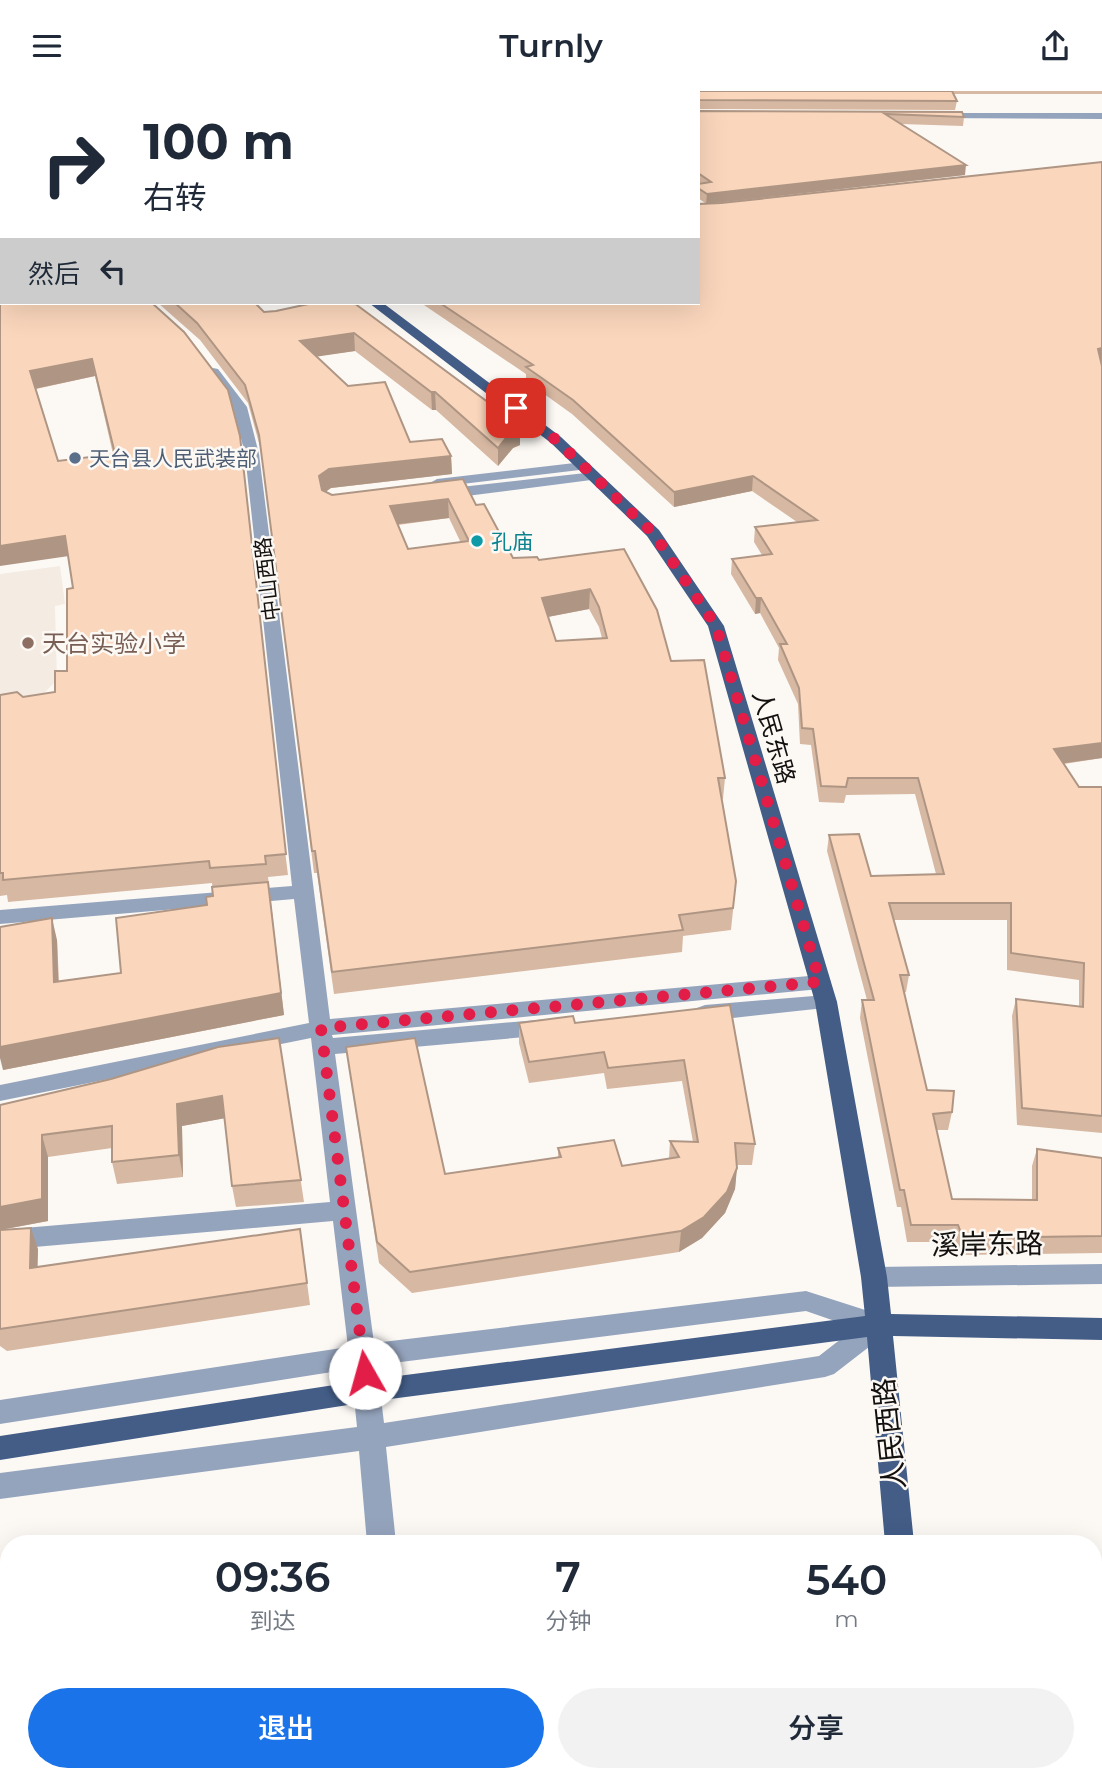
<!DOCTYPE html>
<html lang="zh">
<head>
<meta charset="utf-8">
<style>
	body { margin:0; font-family:Montserrat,"Noto Sans SC",sans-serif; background:#f2f2f3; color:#1f2937; height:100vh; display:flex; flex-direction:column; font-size:26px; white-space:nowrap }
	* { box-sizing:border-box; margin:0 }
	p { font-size:23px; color:#747a83 }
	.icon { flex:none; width:38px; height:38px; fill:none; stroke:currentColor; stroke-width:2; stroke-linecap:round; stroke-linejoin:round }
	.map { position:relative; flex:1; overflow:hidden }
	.sheet { position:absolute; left:0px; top:1444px; width:1102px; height:247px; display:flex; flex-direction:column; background:#fff; border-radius:28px 28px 0 0; box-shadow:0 7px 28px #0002 }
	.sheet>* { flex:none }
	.top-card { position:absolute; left:0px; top:0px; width:700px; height:214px; box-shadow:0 7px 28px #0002; background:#fff; color:#1f2937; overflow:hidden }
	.pin { position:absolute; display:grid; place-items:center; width:60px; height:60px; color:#fff; margin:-30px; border-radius:14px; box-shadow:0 4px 10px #0006 }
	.me { position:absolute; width:77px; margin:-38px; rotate:353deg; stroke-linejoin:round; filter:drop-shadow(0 0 5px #0008) }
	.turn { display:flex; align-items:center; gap:24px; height:147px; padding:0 28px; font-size:32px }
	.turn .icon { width:91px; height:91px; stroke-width:2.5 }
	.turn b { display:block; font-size:49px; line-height:60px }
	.then { display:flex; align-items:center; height:66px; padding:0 28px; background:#0003; gap:14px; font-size:26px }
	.eta { display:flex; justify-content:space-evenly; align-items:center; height:119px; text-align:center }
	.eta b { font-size:42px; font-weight:600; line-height:49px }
	.cta { display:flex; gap:14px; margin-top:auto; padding:14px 28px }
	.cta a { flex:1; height:80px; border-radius:42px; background:#1a73e8; color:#fff; font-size:28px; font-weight:600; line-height:80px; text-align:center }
	.cta a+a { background:#f2f2f3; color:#1f2937 }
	header { display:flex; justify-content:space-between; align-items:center; height:91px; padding:0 28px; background:#fff; font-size:32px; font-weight:600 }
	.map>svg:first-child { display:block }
	.built { fill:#f4ebe2 }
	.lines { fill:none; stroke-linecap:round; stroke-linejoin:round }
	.minor { fill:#95a4bd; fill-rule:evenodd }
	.major { fill:#435d87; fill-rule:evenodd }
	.wall { fill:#d7b8a2; fill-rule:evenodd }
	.shaded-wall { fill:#af9684 }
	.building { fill:#fad6bc; stroke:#af9684; stroke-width:2; fill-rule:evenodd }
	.route { stroke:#e11d48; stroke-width:12; stroke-dasharray:0 21.6 }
	.service-dot { fill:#5c6f8a; stroke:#fcf9f5; stroke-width:2.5 }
	.culture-dot { fill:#0f9aa8; stroke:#fcf9f5; stroke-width:2.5 }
	.education-dot { fill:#8d6e63; stroke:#fcf9f5; stroke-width:2.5 }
	.labels { text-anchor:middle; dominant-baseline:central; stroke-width:5; stroke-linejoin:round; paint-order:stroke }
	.far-service-label { font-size:21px; fill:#4e5e75; stroke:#fcf9f5; text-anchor:start }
	.far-culture-label { font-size:21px; fill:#0d838f; stroke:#fcf9f5; text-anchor:start }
	.far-street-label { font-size:21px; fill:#131110; stroke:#fcf9f5 }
	.education-label { font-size:24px; fill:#785e54; stroke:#fcf9f5; text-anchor:start }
	.street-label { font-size:24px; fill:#131110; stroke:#fcf9f5 }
	.near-street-label { font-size:28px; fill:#131110; stroke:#fcf9f5 }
</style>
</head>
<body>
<header><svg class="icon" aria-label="menu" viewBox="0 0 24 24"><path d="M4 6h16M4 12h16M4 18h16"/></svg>Turnly<svg class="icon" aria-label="share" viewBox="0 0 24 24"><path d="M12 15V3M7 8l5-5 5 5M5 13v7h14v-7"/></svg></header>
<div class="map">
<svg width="1102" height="1690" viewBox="0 0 1102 1690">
	<rect width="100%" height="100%" fill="#fcf9f5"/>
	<!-- built -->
	<path class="built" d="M 60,475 L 65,513 L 55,515 L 57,589 L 40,606 L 0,618 L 0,483 Z"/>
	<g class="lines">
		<!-- minor -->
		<g class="minor">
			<path d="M 931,22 L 1102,22 L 1102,28 L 935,27 Z"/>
			<rect x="0" y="148" width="2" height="7"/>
			<path d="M 213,277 L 218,278 L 247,316 L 259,363 L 330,928 L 820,884 L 828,886 L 831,891 L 828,896 L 820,898 L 332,944 L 333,947 L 548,928 L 556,931 L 559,936 L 556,941 L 548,944 L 335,963 L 374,1252 L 806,1200 L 887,1226 L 891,1234 L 887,1242 L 834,1283 L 825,1286 L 386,1356 L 396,1452 L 367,1452 L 359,1360 L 0,1408 L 0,1382 L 357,1336 L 351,1278 L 0,1333 L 0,1309 L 348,1256 L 333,1130 L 0,1159 L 0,1139 L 330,1111 L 311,947 L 0,1010 L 0,994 L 309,932 L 294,808 L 0,833 L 0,819 L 292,795 L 245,363 L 233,316 L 206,281 ZM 806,1220 L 855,1237 L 819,1265 L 384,1332 L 377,1274 Z"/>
			<path d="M 583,371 L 588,372 L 588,378 L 437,396 L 430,392 L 437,388 Z"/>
			<path d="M 594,381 L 599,382 L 599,388 L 443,408 L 435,403 L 443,398 Z"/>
			<path d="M 826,904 L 834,906 L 837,911 L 834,916 L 705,930 L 697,927 L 694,922 L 697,917 L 705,914 Z"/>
			<path d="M 1102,1173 L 1102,1193 L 874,1196 L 865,1193 L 861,1186 L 865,1179 L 874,1176 Z"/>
			<rect x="387" y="1682" width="32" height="8"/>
		</g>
		<!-- major -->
		<g class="major">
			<path d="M 70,0 L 80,0 L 81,2 L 71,2 Z"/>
			<path d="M 369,212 L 383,212 L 561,346 L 659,439 L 724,535 L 837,911 L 887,1186 L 891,1223 L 1102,1227 L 1102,1249 L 893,1245 L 914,1452 L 885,1452 L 867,1246 L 367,1311 L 0,1369 L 0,1345 L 367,1289 L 865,1225 L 861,1186 L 815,911 L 708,535 L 647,445 L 551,352 Z"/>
			<path d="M 907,1682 L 939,1682 L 940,1690 L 908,1690 Z"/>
		</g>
	</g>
	<!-- wall -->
	<g class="wall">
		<path d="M 0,0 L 2,2 L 2,146 L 0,146 Z"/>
		<path d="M 264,0 L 1102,0 L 1102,3 L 953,3 L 957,10 L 955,19 L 698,18 L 698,2 Z"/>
		<path d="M 698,20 L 962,21 L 964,26 L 963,35 L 901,33 L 965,84 L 719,112 L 1102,71 L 1102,270 L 1101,270 L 1102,667 L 1064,673 L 1079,696 L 1102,696 L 1102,1042 L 1017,1034 L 1012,925 L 1016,908 L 1079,916 L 1079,889 L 1007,879 L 1007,829 L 894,829 L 909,884 L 906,901 L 904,901 L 927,999 L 952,1021 L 948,1039 L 936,1039 L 952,1108 L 1032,1109 L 1032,1075 L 1037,1058 L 1102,1067 L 1102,1162 L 959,1164 L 954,1151 L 907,1151 L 901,1116 L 897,1116 L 860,927 L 862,909 L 867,909 L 827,760 L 829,744 L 871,785 L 936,783 L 915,703 L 846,704 L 844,712 L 819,711 L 811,654 L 800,653 L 798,613 L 778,569 L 779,557 L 760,522 L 755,523 L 731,483 L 732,468 L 762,464 L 754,451 L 755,436 L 797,431 L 752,400 L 674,416 L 572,323 L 526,290 L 526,283 L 421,212 L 698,212 L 705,112 L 698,107 L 698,93 L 699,93 L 698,92 Z"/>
		<path d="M 2,192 L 228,299 L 288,784 L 268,786 L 284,924 L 3,979 L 57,849 L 59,890 L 121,882 L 207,814 L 213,805 L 212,792 L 8,811 L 7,804 L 0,805 L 0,604 L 23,606 L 55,601 L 67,580 L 73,497 L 68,465 ZM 95,285 L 113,363 L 58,370 L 36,298 Z"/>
		<path d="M 158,212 L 255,212 L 264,221 L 276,220 L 313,212 L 520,354 L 513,357 L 498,375 L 436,319 L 432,319 L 355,260 L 316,265 L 410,351 L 451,365 L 452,383 L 331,397 L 325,401 L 332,404 L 463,388 L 476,414 L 513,467 L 539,469 L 624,458 L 671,570 L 725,687 L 723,708 L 722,708 L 736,790 L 731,839 L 683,845 L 682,861 L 334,903 L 317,782 L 314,782 L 262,363 L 248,312 L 200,249 ZM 449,427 L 461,452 L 408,458 L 398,434 ZM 589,518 L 599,536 L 602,547 L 556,550 L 548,526 Z"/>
		<path d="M 730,914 L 755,1053 L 752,1074 L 737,1074 L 735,1098 L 725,1122 L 702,1147 L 679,1161 L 412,1202 L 379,1172 L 349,977 L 346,956 L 445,1083 L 558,1067 L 558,1057 L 622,1075 L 669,1068 L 670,1050 L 693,1051 L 682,990 L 607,998 L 604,982 L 529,992 L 519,952 L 519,932 L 575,932 Z"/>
		<path d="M 279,947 L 304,1111 L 236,1116 L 232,1095 L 225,1027 L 182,1035 L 183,1086 L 117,1093 L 112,1071 L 112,1057 L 48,1066 L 48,1130 L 0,1139 L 0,1014 Z"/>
		<path d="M 300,1138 L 310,1214 L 7,1260 L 0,1255 L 0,1139 L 38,1158 L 37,1176 Z"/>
	</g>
	<!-- shaded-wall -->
	<g class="shaded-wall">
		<path d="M 966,74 L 965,84 L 706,113 L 707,103 Z"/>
		<path d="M 354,242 L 355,260 L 301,268 L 300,250 Z"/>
		<path d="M 1102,257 L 1102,270 L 1096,272 L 1098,258 Z"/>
		<path d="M 92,268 L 95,285 L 34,298 L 30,280 Z"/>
		<path d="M 431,301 L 435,301 L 436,319 L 432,319 Z"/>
		<path d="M 520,335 L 520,354 L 513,357 L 498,375 L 498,357 L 513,338 Z"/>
		<path d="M 451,365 L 452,383 L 331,397 L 321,404 L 319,385 L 329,378 Z"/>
		<path d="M 753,385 L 752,400 L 674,416 L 674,401 Z"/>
		<path d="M 448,408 L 449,427 L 391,434 L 390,415 Z"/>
		<path d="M 65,445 L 69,465 L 0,475 L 0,455 Z"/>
		<path d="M 590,498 L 589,518 L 542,527 L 542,507 Z"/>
		<path d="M 756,507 L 761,507 L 760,522 L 755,523 Z"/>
		<path d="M 1102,652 L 1102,667 L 1051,674 L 1054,658 Z"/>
		<path d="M 268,791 L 284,924 L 3,979 L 0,967 L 0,956 Z"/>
		<path d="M 52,827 L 57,849 L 59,913 L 54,891 Z"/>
		<path d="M 222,1005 L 226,1027 L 182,1035 L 183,1086 L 179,1064 L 177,1013 Z"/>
		<path d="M 42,1044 L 48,1066 L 48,1130 L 0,1139 L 0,1116 Z"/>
		<path d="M 737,1077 L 735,1098 L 725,1122 L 702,1147 L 679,1161 L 681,1140 Z"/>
		<path d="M 31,1137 L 38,1158 L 37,1199 L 30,1177 Z"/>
	</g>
	<!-- building -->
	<g class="building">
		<path d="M 0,0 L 23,0 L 22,2 L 2,2 L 2,133 L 0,131 L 0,16 L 1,16 L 1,7 L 0,7 Z"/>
		<path d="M 264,0 L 952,0 L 957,10 L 698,9 L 698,2 L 264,2 Z"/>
		<path d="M 698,20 L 962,21 L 964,26 L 885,23 L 966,74 L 707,103 L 698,97 L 698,93 L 711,91 L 698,82 Z"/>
		<path d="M 1102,71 L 1102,257 L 1098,258 L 1102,275 L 1102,652 L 1054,658 L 1079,696 L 1102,696 L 1102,1025 L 1022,1017 L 1016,908 L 1083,916 L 1084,872 L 1011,862 L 1011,812 L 889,812 L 909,884 L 900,884 L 927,999 L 954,1000 L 952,1021 L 933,1023 L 952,1108 L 1037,1109 L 1037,1058 L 1102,1067 L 1102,1145 L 963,1147 L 958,1134 L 911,1134 L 904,1099 L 900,1099 L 862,909 L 874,909 L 829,744 L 859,743 L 871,785 L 944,783 L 918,687 L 848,687 L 846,696 L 821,695 L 813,638 L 802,637 L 799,597 L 780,553 L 787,553 L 761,507 L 756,507 L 732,468 L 772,463 L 755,436 L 817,429 L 753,385 L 674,401 L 573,309 L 526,276 L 533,274 L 440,212 L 698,212 L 698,113 L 721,112 Z"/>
		<path d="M 2,192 L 2,212 L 152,212 L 184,241 L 228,299 L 240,345 L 286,763 L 265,765 L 266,773 L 210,777 L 209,770 L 3,789 L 3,782 L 0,782 L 0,604 L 17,601 L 23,606 L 55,601 L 55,580 L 67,580 L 67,498 L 73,497 L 65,445 L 0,455 L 0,193 ZM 92,268 L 115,363 L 58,370 L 30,280 Z"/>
		<path d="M 175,212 L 255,212 L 264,221 L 276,220 L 313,212 L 354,212 L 520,335 L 513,338 L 498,357 L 435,301 L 431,301 L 354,242 L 300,250 L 348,295 L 385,291 L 410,351 L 442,348 L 451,365 L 329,378 L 319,385 L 322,399 L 332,404 L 463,388 L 476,414 L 484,413 L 513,467 L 537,466 L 539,469 L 624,458 L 657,519 L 671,570 L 704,569 L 725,687 L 718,687 L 736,790 L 733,817 L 679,824 L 683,839 L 332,881 L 315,760 L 312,760 L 259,344 L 245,294 L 197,232 ZM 448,408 L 469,450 L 408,458 L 390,415 ZM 590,498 L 599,516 L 607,547 L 556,550 L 542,507 Z"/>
		<path d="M 268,791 L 281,902 L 0,956 L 0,836 L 52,827 L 54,891 L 121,882 L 116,827 L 207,814 L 206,806 L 213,805 L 212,796 Z"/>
		<path d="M 730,914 L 755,1053 L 735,1052 L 737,1077 L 727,1101 L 704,1126 L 681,1140 L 410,1181 L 377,1151 L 346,956 L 415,947 L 445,1083 L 561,1066 L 558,1057 L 614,1049 L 622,1075 L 679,1066 L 670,1050 L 698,1051 L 684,969 L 608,977 L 604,961 L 529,971 L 519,932 L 573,925 L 575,932 Z"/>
		<path d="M 279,947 L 301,1089 L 232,1095 L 222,1005 L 177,1013 L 179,1064 L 112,1071 L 112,1035 L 42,1044 L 42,1108 L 0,1116 L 0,1014 L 111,988 L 218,956 Z"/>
		<path d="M 31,1137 L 30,1177 L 300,1138 L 307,1192 L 0,1238 L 0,1139 Z"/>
	</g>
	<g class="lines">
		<!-- route -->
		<path class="route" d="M 365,1282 L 321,937 L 820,891 L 716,535 L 653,442 L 556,349 L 516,317"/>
	</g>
	<!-- markers -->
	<circle class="service-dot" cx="75" cy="367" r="7"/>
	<circle class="culture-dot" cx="477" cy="450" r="7"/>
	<circle class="education-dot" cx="28" cy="552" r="7"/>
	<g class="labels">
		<!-- far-service labels -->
		<g class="far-service-label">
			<text x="89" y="367">天台县人民武装部</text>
		</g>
		<!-- far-culture labels -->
		<g class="far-culture-label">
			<text x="491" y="450">孔庙</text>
		</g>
		<!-- far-street labels -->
		<g class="far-street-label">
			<text transform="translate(267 488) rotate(-97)">中山西路</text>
		</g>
		<!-- education labels -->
		<g class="education-label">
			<text x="42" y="552">天台实验小学</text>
		</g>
		<!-- street labels -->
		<g class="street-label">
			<text transform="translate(774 646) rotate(74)">人民东路</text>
		</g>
		<!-- near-street labels -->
		<g class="near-street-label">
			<text transform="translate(987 1153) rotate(-1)">溪岸东路</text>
			<text transform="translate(889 1343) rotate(-96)">人民西路</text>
		</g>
	</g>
</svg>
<div class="pin" style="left:516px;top:317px;background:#d93025"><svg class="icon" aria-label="arrive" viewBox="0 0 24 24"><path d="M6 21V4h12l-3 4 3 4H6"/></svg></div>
<svg class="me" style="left:365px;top:1282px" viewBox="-20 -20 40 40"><circle r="19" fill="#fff"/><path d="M0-13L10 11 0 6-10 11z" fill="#e11d48"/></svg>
<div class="top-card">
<div class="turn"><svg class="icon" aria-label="right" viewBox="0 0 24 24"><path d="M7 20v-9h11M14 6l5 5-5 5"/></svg><div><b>100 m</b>右转</div></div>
<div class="then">然后<svg class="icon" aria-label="left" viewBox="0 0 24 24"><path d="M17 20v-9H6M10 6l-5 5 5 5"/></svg></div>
</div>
<section class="sheet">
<div class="eta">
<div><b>09:36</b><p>到达</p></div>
<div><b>7</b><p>分钟</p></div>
<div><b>540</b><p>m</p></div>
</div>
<div class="cta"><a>退出</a><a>分享</a></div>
</section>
</div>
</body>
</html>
